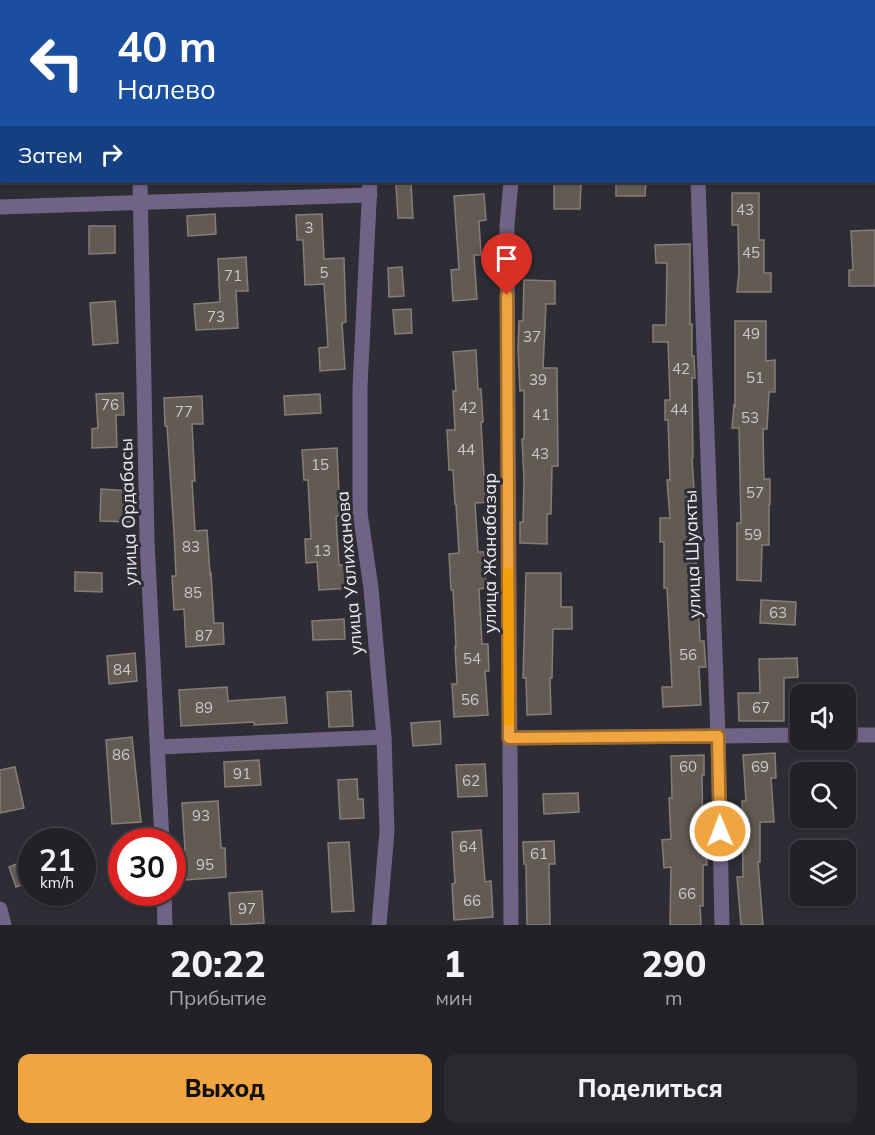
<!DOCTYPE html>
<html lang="ru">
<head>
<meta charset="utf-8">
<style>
	body { margin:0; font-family:Mulish,sans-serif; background:#2a292f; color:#f1f3f6; height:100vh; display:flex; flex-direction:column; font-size:22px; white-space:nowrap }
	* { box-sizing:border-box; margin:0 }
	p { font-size:20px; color:#a2a3a7 }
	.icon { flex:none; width:33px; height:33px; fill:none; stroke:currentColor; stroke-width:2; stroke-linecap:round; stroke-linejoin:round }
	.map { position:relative; height:925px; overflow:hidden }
	.details { display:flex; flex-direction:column; background:#222127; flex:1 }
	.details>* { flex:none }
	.guide { position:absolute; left:0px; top:0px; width:876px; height:183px; box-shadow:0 2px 4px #0004,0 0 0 2px #3f3e44; background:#1a4fa0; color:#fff; overflow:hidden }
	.fabs { position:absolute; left:790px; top:684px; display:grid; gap:12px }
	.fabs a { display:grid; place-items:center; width:66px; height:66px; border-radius:12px; background:#222127; box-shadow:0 2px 4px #0004,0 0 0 2px #3f3e44; font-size:30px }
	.speed { position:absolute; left:18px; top:828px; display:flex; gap:12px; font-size:30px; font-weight:700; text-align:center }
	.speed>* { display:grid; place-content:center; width:78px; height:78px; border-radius:50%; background:#222127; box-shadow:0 2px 4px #0004,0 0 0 2px #3f3e44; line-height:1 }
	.speed small { font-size:15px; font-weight:400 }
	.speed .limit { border:9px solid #d22; background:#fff; color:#111 }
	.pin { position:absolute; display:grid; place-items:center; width:51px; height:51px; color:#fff; margin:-62px -26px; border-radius:50% 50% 50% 0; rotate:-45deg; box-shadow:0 0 6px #0007 }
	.pin .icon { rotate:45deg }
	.me { position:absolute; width:66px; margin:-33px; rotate:359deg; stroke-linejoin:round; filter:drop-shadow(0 0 4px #0008) }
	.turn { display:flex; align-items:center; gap:21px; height:126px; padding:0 18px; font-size:27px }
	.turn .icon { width:78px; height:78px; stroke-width:2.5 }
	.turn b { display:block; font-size:42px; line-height:51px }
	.then { display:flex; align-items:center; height:57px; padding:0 18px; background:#0003; gap:12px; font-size:22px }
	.eta { display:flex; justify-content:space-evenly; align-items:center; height:102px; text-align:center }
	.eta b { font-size:36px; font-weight:800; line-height:42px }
	.action { display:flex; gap:12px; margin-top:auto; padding:12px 18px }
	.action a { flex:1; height:69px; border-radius:12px; background:#f1a540; color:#111; font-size:24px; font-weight:800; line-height:69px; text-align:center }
	.action a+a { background:#2a292f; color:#f1f3f6 }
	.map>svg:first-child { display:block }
	.building { fill:#625b54; stroke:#857e76; stroke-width:1.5 }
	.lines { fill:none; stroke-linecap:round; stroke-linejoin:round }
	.minor { stroke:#6f6486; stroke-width:15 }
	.tertiary { stroke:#6f6486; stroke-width:15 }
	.route-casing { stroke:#9d6b2a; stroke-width:15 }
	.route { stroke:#f1a540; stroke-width:10 }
	.slow { stroke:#f59e0b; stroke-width:10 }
	.labels { text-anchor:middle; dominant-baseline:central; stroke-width:6; stroke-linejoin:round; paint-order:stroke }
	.number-label { font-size:15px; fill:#cbc8ca }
	.street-label { font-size:18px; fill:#eeecf2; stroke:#2e2c34 }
</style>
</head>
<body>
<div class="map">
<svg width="875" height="925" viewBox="0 0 875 925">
	<rect width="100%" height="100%" fill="#2e2c34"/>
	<!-- building -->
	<g class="building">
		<path d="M 554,182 L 581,182 L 580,209 L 554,209 Z"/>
		<path d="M 616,182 L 646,182 L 645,196 L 616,196 Z"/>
		<path d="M 411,184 L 413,218 L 398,218 L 396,185 Z"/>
		<path d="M 732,193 L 759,193 L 759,240 L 764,240 L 764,273 L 771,273 L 771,292 L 737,292 L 739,273 L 738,225 L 732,225 Z"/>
		<path d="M 484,194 L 486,220 L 479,221 L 481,255 L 474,255 L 477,299 L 453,301 L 451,270 L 459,269 L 454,196 Z"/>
		<path d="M 215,214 L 216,234 L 188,236 L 187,216 Z"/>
		<path d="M 322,214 L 324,259 L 344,258 L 346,322 L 342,323 L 345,369 L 320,371 L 319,348 L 328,347 L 324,284 L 305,285 L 303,240 L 297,240 L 296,215 Z"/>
		<path d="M 89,226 L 115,226 L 115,253 L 89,254 Z"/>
		<path d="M 875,230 L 875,286 L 849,286 L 849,270 L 853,270 L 851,231 Z"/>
		<path d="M 690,244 L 690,324 L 692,324 L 692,356 L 694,356 L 695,378 L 692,378 L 693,458 L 692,458 L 696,519 L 699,519 L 698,543 L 696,543 L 696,601 L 698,601 L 700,641 L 704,641 L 706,667 L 699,667 L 701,705 L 663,707 L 662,687 L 672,687 L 667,588 L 664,588 L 664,542 L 660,542 L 660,518 L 670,518 L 667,480 L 670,480 L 668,420 L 665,420 L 665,400 L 670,400 L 668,342 L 653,342 L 653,325 L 666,325 L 667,263 L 656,263 L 655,245 Z"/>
		<path d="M 246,257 L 248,291 L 236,291 L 238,328 L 196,330 L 194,304 L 220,302 L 218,259 Z"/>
		<path d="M 402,267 L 404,296 L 389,297 L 388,268 Z"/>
		<path d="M 524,280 L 555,281 L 555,304 L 546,304 L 543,368 L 557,368 L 558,466 L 552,466 L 551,514 L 547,514 L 547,544 L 520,543 L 520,522 L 523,522 L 524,480 L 522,439 L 524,439 L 524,390 L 520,391 L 518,349 L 519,321 L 523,321 Z"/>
		<path d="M 115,301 L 118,343 L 93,345 L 90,303 Z"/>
		<path d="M 411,309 L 412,333 L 395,334 L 393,310 Z"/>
		<path d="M 735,321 L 766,321 L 766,361 L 775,360 L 775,392 L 769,392 L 767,429 L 763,429 L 764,479 L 770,479 L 770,504 L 769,504 L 769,545 L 762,545 L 761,581 L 737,580 L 737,523 L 741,523 L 739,428 L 732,428 L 734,405 L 735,406 Z"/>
		<path d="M 476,350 L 478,389 L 481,389 L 483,422 L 481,422 L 484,476 L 489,476 L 491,502 L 475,503 L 478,552 L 484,552 L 486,588 L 479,589 L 482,644 L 488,644 L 489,671 L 485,671 L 488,715 L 454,717 L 452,684 L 457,684 L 455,646 L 456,646 L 453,590 L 451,590 L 449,554 L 459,553 L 456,504 L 455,504 L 453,470 L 449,470 L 447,430 L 455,430 L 453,391 L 456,391 L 453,352 Z"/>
		<path d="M 123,393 L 124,415 L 116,415 L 117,447 L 92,448 L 92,429 L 98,428 L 96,394 Z"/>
		<path d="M 320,394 L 321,413 L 285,415 L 284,396 Z"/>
		<path d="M 202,396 L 203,424 L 192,424 L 195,481 L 192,481 L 195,531 L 207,530 L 210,574 L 211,573 L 214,623 L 223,623 L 224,644 L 186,647 L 184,609 L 174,610 L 172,576 L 176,576 L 174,532 L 167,426 L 165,426 L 164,398 Z"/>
		<path d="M 337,448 L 340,516 L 336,516 L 339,565 L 350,565 L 351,588 L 319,590 L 317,562 L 306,563 L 305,539 L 311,539 L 308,480 L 304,480 L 302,450 Z"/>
		<path d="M 101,489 L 131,491 L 130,522 L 100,521 Z"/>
		<path d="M 75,572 L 102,573 L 102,592 L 75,591 Z"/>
		<path d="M 526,573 L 561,573 L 561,607 L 572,607 L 572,629 L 553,629 L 552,678 L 550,678 L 551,714 L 527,715 L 526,678 L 523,678 Z"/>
		<path d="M 761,600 L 796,602 L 795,625 L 760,623 Z"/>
		<path d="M 344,619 L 345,639 L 313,640 L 312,621 Z"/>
		<path d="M 135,653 L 137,681 L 109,684 L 107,656 Z"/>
		<path d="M 797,658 L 798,677 L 784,678 L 784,721 L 739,721 L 738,693 L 760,693 L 759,659 Z"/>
		<path d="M 227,687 L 228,701 L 285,697 L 287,723 L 254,725 L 254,722 L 181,726 L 179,690 Z"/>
		<path d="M 351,691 L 353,726 L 329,727 L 327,692 Z"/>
		<path d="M 440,721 L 441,744 L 413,746 L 411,723 Z"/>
		<path d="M 132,737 L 141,822 L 112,824 L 106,740 Z"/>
		<path d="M 775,753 L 776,778 L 771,778 L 774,822 L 760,822 L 760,862 L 758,862 L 763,925 L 741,925 L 737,877 L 743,877 L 742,801 L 746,801 L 743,755 Z"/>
		<path d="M 704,755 L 704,775 L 702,775 L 703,837 L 705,837 L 707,865 L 703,865 L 703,906 L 700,906 L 701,925 L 670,925 L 671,867 L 664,868 L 662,840 L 671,839 L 669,798 L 672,798 L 671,756 Z"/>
		<path d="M 259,760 L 261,785 L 225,787 L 224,762 Z"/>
		<path d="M 485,764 L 487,796 L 458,797 L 456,765 Z"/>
		<path d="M 15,767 L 24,808 L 0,813 L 0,770 Z"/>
		<path d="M 357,779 L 358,799 L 363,799 L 364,818 L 340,819 L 338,780 Z"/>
		<path d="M 578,793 L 579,812 L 544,814 L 543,794 Z"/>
		<path d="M 218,801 L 221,848 L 225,848 L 226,877 L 185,880 L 183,850 L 185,850 L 182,803 Z"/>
		<path d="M 481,830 L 485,882 L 491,881 L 493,917 L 454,920 L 452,884 L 455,883 L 452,832 Z"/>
		<path d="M 554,841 L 555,864 L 549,864 L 550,925 L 527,925 L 526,864 L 524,864 L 523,842 Z"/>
		<path d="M 349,842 L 354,911 L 332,912 L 328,843 Z"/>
		<path d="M 24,861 L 31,881 L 16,887 L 9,867 Z"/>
		<path d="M 262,891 L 264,923 L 231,925 L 229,893 Z"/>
	</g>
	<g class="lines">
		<!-- minor -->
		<g class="minor">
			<path d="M 136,0 L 136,2"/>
			<path d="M 346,0 L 347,2"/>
			<path d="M 592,0 L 594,2"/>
			<path d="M 210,2 L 212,0"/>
			<path d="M 874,53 L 875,53"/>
			<path d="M 140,182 L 147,540 L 162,842"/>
			<path d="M 370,182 L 360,387 L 360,512 L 371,588 L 384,737 L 387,831 L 379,925"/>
			<path d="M 698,182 L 718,736 L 722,925"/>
			<path d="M 0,207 L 370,195"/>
			<path d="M 846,735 L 875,735"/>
			<path d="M 509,738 L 801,735"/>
			<path d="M 158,747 L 384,737"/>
			<path d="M 164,892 L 165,925"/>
			<path d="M 0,909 L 4,925"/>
			<path d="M 511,925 L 507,225 L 511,182"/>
		</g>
		<!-- tertiary -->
		<path class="tertiary" d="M 869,0 L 870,2"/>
	</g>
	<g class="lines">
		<defs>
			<path id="route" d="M 507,295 L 509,738 L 718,736 L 720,831"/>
		</defs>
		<!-- route casing -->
		<use href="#route" class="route-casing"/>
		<!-- route -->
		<use href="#route" class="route"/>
		<!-- slow -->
		<path class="slow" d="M 508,572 L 509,721"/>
	</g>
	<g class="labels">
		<!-- number labels -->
		<g class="number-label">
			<text x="745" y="209">43</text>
			<text x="309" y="227">3</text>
			<text x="751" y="252">45</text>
			<text x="324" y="272">5</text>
			<text x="233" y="275">71</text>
			<text x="216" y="316">73</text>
			<text x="751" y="333">49</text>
			<text x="532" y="336">37</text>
			<text x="681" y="368">42</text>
			<text x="755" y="377">51</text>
			<text x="538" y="379">39</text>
			<text x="110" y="404">76</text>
			<text x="468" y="407">42</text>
			<text x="679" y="409">44</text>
			<text x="184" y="411">77</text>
			<text x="541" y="414">41</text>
			<text x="750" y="417">53</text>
			<text x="466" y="449">44</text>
			<text x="540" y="453">43</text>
			<text x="320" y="464">15</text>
			<text x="755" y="492">57</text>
			<text x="753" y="534">59</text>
			<text x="191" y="546">83</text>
			<text x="322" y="550">13</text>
			<text x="193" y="592">85</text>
			<text x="778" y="612">63</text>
			<text x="204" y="635">87</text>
			<text x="688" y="654">56</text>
			<text x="472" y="658">54</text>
			<text x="122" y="669">84</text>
			<text x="470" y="699">56</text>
			<text x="204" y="707">89</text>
			<text x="761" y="707">67</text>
			<text x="121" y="754">86</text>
			<text x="688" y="766">60</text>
			<text x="760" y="766">69</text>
			<text x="242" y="773">91</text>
			<text x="471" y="780">62</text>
			<text x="201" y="815">93</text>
			<text x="468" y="846">64</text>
			<text x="539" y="853">61</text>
			<text x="205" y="864">95</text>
			<text x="687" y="893">66</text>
			<text x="472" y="900">66</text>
			<text x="247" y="908">97</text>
		</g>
		<!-- street labels -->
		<g class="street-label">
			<text transform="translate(128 512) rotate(-92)">улица Ордабасы</text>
			<text transform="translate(489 553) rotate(-90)">улица Жанабазар</text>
			<text transform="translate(692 554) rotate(-92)">улица Шуакты</text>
			<text transform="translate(349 573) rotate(-95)">улица Уалиханова</text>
		</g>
	</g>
</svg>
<div class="fabs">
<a><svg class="icon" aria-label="sound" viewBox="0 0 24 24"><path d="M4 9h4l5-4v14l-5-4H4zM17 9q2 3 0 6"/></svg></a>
<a><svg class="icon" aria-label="search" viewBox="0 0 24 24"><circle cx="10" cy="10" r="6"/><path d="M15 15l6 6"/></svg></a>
<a><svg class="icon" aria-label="layers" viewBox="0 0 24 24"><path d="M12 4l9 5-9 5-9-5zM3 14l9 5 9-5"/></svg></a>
</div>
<div class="speed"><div>21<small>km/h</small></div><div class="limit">30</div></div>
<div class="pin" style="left:507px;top:295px;background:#d93025"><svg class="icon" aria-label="arrive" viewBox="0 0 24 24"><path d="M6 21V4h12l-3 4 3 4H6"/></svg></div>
<svg class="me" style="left:720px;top:831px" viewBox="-20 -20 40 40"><circle r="17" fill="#f1a540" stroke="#fff" stroke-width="3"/><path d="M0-11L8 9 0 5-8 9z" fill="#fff"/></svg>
<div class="guide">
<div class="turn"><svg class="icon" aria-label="left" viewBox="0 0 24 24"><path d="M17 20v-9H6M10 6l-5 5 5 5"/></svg><div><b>40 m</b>Налево</div></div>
<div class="then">Затем<svg class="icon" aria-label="right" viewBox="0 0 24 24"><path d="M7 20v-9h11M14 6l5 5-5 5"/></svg></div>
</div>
</div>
<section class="details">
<div class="eta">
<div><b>20:22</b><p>Прибытие</p></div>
<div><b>1</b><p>мин</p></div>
<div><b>290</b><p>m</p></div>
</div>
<div class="action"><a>Выход</a><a>Поделиться</a></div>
</section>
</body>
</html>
